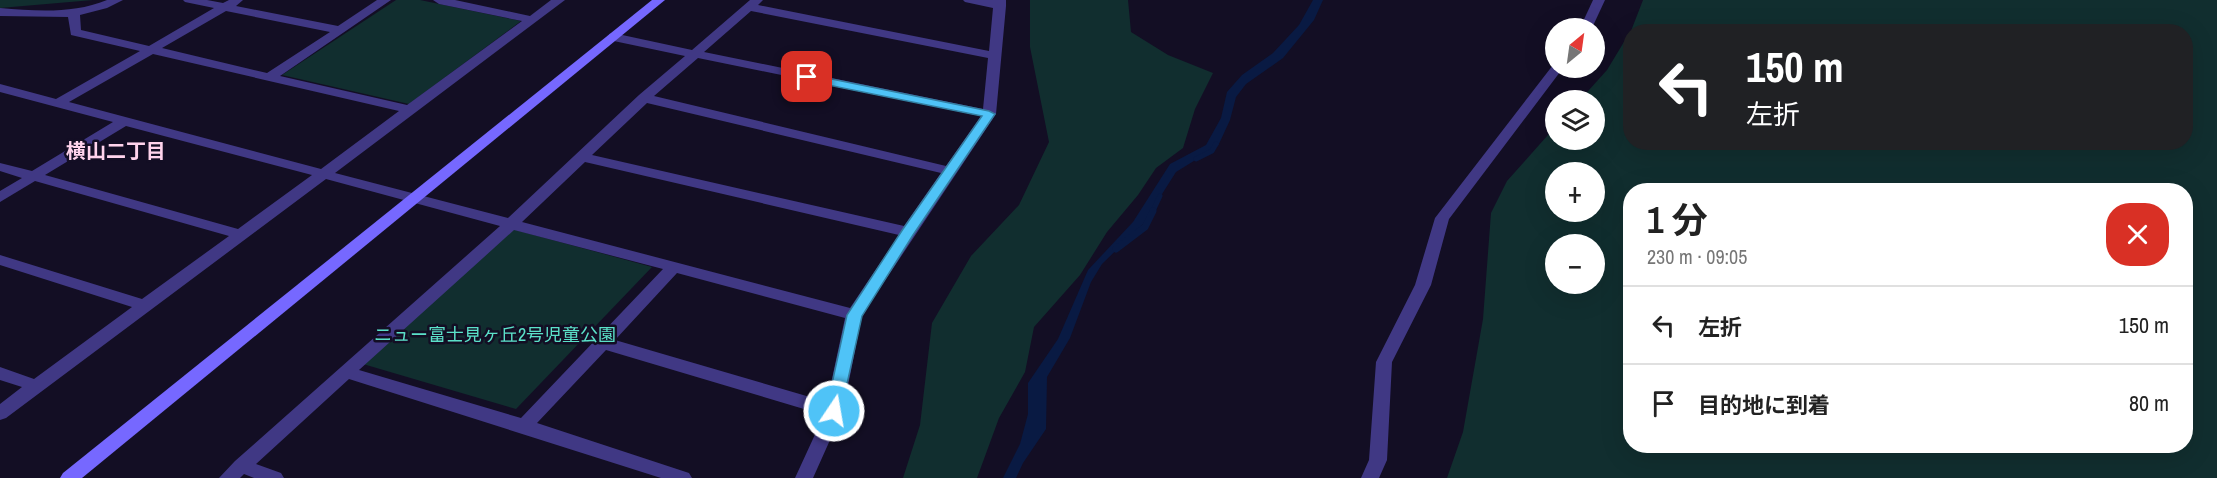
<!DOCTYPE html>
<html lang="ja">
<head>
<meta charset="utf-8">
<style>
	body { margin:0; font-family:"Archivo Narrow","Noto Sans JP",sans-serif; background:#f2f2f2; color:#222; height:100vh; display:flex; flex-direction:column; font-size:22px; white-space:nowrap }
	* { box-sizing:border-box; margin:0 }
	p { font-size:20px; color:#767676 }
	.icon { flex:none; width:33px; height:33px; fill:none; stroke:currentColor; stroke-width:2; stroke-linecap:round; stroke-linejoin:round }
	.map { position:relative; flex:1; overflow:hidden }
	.drawer { position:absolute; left:1623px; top:183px; width:570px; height:270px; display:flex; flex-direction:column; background:#fff; border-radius:24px; box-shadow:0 6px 24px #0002 }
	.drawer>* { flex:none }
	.top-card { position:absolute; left:1623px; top:24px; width:570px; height:126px; border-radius:24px; box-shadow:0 6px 24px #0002; background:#202124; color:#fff; overflow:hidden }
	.needle { width:39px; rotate:29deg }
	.fabs { position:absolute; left:1545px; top:18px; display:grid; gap:12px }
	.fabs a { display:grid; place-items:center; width:60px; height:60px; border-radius:50%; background:#fff; box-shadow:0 6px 24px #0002; font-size:30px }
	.pin { position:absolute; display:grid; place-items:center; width:51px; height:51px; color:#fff; margin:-26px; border-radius:12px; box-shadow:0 3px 9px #0006 }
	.me { position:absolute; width:66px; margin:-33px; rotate:12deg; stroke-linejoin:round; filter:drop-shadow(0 0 4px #0008) }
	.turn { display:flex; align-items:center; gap:21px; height:126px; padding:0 24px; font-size:27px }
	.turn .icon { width:78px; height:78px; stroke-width:2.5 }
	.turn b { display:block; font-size:42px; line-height:51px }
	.round { display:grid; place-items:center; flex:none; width:63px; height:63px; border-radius:24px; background:#f2f2f2 }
	.headline { display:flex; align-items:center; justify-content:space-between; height:102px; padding:0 24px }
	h1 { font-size:36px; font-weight:700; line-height:45px }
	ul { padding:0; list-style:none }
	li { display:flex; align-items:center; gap:18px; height:78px; padding:0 24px; border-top:2px solid #e0e0e0 }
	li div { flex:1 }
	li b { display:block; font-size:22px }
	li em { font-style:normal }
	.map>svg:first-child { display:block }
	.green { fill:#112e2f; fill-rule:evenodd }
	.water { fill:#091a43 }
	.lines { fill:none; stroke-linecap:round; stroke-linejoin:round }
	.stream-far1 { stroke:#091a43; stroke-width:5 }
	.stream { stroke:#091a43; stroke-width:7 }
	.street { fill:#403884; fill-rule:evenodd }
	.secondary { fill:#7668ff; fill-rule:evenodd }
	.route { fill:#4fc3f7; stroke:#337fa1; stroke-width:1.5 }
	.labels { text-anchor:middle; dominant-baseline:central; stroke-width:5; stroke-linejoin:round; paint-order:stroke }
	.park-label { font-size:18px; fill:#5be1c9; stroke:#130e24 }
	.neighbourhood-label { font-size:20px; font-weight:bold; fill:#ffd3ec; stroke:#130e24 }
</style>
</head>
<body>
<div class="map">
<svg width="2217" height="478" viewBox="0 0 2217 478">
	<rect width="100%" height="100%" fill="#130e24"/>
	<!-- green -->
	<g class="green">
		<path d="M 0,0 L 93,0 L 0,8 Z"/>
		<path d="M 396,0 L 420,0 L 521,21 L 409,104 L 282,75 Z"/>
		<path d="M 1030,0 L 1128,0 L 1131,32 L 1168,55 L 1213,73 L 1195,109 L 1183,148 L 1156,168 L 1138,195 L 1107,232 L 1080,275 L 1034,327 L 1025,372 L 999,418 L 977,478 L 903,478 L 920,425 L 932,323 L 971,256 L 1019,205 L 1049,142 L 1030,47 Z"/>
		<path d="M 1643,0 L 2217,0 L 2217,478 L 1447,478 L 1463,432 L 1483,319 L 1491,213 L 1507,181 L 1555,127 L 1556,140 L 1594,140 L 1594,100 L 1580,100 L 1607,70 L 1630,32 L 1630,142 L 2186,142 L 2186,32 L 1631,31 ZM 1594,172 L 1594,212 L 1556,212 L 1556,172 ZM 2186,190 L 2186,446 L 1630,446 L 1630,190 ZM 1594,244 L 1594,284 L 1556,284 L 1556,244 Z"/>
		<path d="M 512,229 L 652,267 L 516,409 L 363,364 Z"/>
	</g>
	<!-- water -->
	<path class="water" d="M 1313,0 L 1323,0 L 1314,20 L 1283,58 L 1246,84 L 1236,97 L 1230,120 L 1218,146 L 1176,172 L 1143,224 L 1102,264 L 1091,282 L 1070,338 L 1047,377 L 1046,429 L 1023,463 L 1016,478 L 1003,478 L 1020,444 L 1028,414 L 1028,383 L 1058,339 L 1088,270 L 1133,222 L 1170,164 L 1206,145 L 1221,118 L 1227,92 L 1242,75 L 1273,53 L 1299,25 Z"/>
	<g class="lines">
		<!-- stream-far1 -->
		<g class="stream-far1">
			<path d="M 1196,159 L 1212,151 L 1216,144"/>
			<path d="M 1152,213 L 1160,196"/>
		</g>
		<!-- stream -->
		<path class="stream" d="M 1116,249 L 1145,227 L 1153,211"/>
		<!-- street -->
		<g class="street">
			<path d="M 107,0 L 123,0 L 107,8 L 80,15 L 81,30 L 149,46 L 214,8 L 185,2 L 183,0 L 207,0 L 223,3 L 229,0 L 243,0 L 236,6 L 338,26 L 377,0 L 391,0 L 280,76 L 407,105 L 522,21 L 439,4 L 433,0 L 455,0 L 530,16 L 551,0 L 565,0 L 335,173 L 508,218 L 639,95 L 685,56 L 609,40 L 609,34 L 613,33 L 692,50 L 750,0 L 763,0 L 758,5 L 989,51 L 993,8 L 965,2 L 963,0 L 1006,0 L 1006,6 L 996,114 L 862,315 L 843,411 L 813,478 L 795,478 L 824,415 L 606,350 L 537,423 L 689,473 L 692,478 L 661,478 L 349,379 L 256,464 L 281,473 L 284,478 L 254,478 L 244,474 L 240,478 L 219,478 L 235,461 L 500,226 L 326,179 L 6,418 L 0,420 L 0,404 L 22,387 L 0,380 L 0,367 L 34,379 L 132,307 L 0,265 L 0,255 L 142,299 L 229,236 L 35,181 L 0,202 L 0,191 L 22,178 L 0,171 L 0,163 L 32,171 L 113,122 L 0,92 L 0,84 L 56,99 L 140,51 L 71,35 L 68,17 L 0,16 L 0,8 C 36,11 73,14 107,0 ZM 226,11 L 330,32 L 267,73 L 162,48 ZM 751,11 L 988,58 L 983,109 L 704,52 ZM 153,54 L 399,111 L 321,169 L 69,102 ZM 698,58 L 981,116 L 946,166 L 654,96 ZM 647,103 L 941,173 L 904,226 L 592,155 ZM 126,126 L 312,175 L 238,229 L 45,175 ZM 585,162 L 899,235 L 850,308 L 522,222 ZM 514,230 L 663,269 L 521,418 L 359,370 ZM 677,273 L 845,318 L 827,402 L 615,340 Z"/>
			<path d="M 1593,0 L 1605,0 L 1592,28 L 1580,28 Z"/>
			<path d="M 1553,65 L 1563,68 L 1449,219 L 1431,285 L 1392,362 L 1387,460 L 1379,478 L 1361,478 L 1369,460 L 1376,362 L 1415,285 L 1435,218 Z"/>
		</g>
		<!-- secondary -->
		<path class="secondary" d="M 652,0 L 665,0 L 82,478 L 60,478 L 63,473 Z"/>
	</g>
	<!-- route -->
	<path class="route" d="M 807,74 L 989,111 L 995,114 L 913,235 L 862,316 L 841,411 L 839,416 L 828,416 L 826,411 L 847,315 L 903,229 L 982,116 L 803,80 L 803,75 Z"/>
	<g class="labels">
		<!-- park labels -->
		<g class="park-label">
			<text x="495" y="334">ニュー富士見ヶ丘2号児童公園</text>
		</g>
		<!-- neighbourhood labels -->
		<g class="neighbourhood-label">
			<text x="116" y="150">横山二丁目</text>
		</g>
	</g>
</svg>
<div class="fabs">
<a><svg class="needle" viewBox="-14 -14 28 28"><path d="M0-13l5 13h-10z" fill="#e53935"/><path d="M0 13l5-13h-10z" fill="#767676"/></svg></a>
<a><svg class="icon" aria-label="layers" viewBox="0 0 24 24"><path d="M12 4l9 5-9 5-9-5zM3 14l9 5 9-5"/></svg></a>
<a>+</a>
<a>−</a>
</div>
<div class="pin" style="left:807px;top:77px;background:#d93025"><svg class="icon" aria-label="arrive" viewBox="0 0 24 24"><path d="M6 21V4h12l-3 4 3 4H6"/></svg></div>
<svg class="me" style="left:834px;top:411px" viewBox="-20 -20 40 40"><circle r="17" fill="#4fc3f7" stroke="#fff" stroke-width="3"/><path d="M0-11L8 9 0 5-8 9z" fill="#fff"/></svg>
<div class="top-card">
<div class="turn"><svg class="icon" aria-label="left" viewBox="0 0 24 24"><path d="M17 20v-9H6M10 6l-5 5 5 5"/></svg><div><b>150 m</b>左折</div></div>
</div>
<section class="drawer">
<div class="headline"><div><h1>1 分</h1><p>230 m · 09:05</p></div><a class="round" style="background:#d93025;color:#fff"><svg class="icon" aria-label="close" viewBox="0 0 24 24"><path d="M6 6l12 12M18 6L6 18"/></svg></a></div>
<ul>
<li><svg class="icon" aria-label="left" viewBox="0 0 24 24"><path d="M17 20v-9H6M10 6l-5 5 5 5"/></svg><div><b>左折</b></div><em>150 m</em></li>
<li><svg class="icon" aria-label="arrive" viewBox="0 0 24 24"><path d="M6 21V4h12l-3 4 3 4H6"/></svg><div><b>目的地に到着</b></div><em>80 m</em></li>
</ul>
</section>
</div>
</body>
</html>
